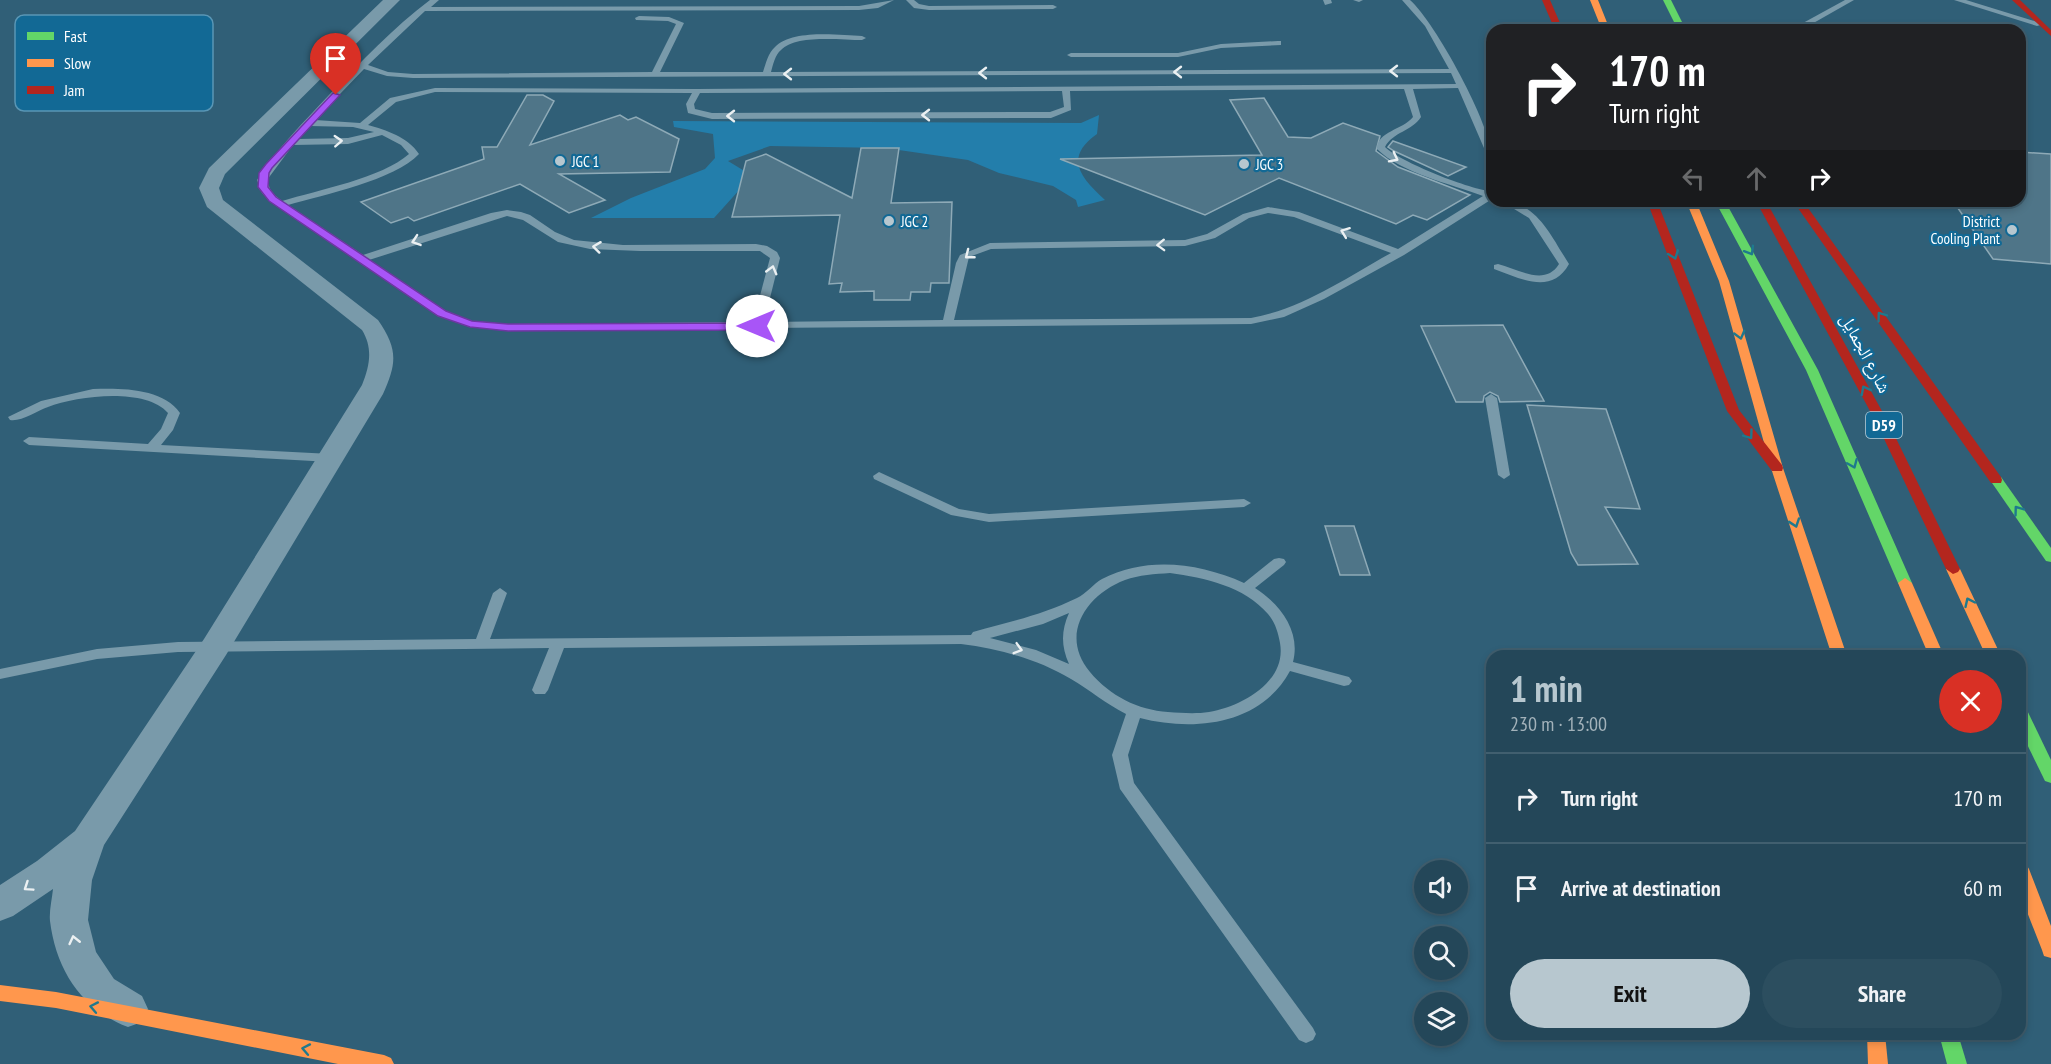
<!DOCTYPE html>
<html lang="en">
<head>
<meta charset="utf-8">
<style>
	body { margin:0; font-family:"PT Sans Narrow","Noto Naskh Arabic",sans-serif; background:#2c4e5f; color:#f1f3f6; height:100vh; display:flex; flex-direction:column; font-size:22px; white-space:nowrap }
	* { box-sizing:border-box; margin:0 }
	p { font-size:20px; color:#a3b2ba }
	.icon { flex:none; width:33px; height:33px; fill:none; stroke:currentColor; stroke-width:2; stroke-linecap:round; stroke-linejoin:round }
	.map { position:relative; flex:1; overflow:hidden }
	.side { position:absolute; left:1486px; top:650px; width:540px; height:390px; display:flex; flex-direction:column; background:#244759; border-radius:18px; box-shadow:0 3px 9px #0003,0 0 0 2px #415f6f }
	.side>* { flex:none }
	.banner { position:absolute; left:1486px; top:24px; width:540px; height:183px; border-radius:18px; box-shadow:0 3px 9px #0003,0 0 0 2px #415f6f; background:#202124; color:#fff; overflow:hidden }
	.controls { position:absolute; left:1414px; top:860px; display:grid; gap:12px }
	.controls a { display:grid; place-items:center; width:54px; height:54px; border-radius:50%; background:#244759; box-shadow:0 3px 9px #0003,0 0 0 2px #415f6f; font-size:30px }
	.pin { position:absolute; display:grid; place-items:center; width:51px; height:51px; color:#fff; margin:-62px -26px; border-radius:50% 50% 50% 0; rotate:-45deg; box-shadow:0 0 6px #0007 }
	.pin .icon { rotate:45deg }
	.me { position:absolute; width:66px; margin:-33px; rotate:270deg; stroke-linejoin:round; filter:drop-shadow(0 0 4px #0008) }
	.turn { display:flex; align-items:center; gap:21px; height:126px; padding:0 24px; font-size:27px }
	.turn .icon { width:78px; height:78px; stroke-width:2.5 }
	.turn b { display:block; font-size:42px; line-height:51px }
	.lanes { display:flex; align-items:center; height:57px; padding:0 24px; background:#0003; justify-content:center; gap:30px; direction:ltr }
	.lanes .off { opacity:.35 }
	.round { display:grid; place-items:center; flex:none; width:63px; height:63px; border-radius:32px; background:#2c4e5f }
	.overview { display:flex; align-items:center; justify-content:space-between; height:102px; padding:0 24px }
	h1 { font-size:36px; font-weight:600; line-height:45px; color:#b7c7cf }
	.button { display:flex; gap:12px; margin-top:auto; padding:12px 24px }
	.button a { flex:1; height:69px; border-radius:36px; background:#b7c7cf; color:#111; font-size:24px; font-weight:600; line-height:69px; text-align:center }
	.button a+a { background:#2c4e5f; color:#f1f3f6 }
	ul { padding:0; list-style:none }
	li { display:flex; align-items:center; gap:18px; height:90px; padding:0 24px; border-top:2px solid #415f6f }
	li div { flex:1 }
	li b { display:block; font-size:22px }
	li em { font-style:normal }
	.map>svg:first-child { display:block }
	.green { fill:#237eab }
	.building { fill:#4f7588; stroke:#8eaab7; stroke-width:1.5 }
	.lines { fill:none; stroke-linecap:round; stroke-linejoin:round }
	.lane { fill:#799aaa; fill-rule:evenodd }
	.street { fill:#799aaa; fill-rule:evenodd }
	.fast { fill:#63d668; fill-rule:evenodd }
	.slow { fill:#ff974d; fill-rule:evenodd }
	.jam { fill:#b3261e; fill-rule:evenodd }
	.oneway { stroke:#ebf0f2 }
	.oneway2 { stroke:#1e798e }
	.route { fill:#a855f7; stroke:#6d37a1; stroke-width:1.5 }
	.poi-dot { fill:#b7c7cf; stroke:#126995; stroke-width:2 }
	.labels { text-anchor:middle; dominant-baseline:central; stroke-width:4.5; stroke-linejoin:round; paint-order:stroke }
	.far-poi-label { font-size:15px; fill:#fff; stroke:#126995; text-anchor:start }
	.shield { fill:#126995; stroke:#b8d2df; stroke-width:1.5 }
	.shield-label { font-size:16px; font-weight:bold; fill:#fff }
	.street-label { font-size:18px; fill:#fff; stroke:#126995 }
	.key { fill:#126995; stroke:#5996b5; stroke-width:1.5 }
	.key-label { font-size:16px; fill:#fff }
</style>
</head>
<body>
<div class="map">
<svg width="2051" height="1064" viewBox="0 0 2051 1064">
	<rect width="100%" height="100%" fill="#305f77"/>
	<!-- green -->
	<path class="green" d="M 1099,115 L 1097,134 C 1063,158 1081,178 1105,200 L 1078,207 L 1076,200 L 1053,186 L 999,173 L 968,160 L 885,148 L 770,146 L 728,161 L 756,178 L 741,188 L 714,218 L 591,218 L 631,198 L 705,169 L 715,158 L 713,134 L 674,127 L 673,121 L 1081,123 Z"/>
	<!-- building -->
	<g class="building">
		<path d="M 527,95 L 543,95 L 554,101 L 530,145 L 620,115 L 628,120 L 636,117 L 679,139 L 670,172 L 559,174 L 605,200 L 569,213 L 520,184 L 414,221 L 408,217 L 391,223 L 361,202 L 484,159 L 482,147 L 497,147 Z"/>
		<path d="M 1264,98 L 1288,137 L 1311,138 L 1343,123 L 1380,136 L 1376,151 L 1398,167 L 1470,195 L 1427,220 L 1413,215 L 1396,224 L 1279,178 L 1205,215 L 1060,159 L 1262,155 L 1230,100 Z"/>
		<path d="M 1393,141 L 1466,167 L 1448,176 L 1394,151 L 1388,147 Z"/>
		<path d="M 861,148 L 899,148 L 891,203 L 952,202 L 949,283 L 931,283 L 930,292 L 911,292 L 910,300 L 874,300 L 874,291 L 840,292 L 842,283 L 829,284 L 840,215 L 732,217 L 746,161 L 766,154 L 852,198 Z"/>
		<path d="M 2020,152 L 2051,154 L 2051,264 L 1993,259 L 1953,201 L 2020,201 Z"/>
		<path d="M 1503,325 L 1544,401 L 1500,402 L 1498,396 L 1490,392 L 1484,396 L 1483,402 L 1456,402 L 1421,326 Z"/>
		<path d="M 1527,405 L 1606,409 L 1640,509 L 1605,507 L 1638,564 L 1578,565 L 1571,553 Z"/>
		<path d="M 1325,526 L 1354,526 L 1370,575 L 1340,575 Z"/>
	</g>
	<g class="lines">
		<!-- lane -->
		<g class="lane">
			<path d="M 430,0 L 439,0 L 431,7 L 859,6 L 894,0 L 878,8 L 859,10 L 425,11 L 368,65 L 388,72 L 413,74 L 652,72 L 676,24 L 668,21 L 636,20 L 635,18 L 639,16 L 669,17 L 684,23 L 660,72 L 763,72 C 766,63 768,53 775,47 C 792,29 839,35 862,36 L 866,38 L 862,40 C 841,40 796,34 781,50 C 775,55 773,65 771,72 L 1449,69 L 1425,26 L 1402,0 L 1410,0 C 1435,22 1492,126 1492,158 L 1487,155 L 1458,88 L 1413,89 L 1421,117 C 1412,131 1393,132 1385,147 C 1398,161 1473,191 1492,191 L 1492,199 L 1404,255 L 1324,299 L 1284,317 L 1251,324 L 508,330 L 470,327 L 438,316 L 270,201 L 262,193 L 257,180 C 277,148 304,122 329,95 C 361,62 394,27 430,0 ZM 364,69 L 387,76 L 413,78 L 1451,73 L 1456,84 L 697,89 L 435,88 L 390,98 L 360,123 L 315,120 ZM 1404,89 L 1413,117 C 1403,130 1377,131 1377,149 C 1401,173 1451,184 1483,196 L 1398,249 L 1299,212 L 1268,207 L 1243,214 L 1207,234 L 1185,240 L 990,243 L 960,255 L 956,263 L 943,320 L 764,322 L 780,258 L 777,252 L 767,246 L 756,244 L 623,245 L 574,240 L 555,232 L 530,215 L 521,212 L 507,210 L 491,213 L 363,255 L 288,205 C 323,195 395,180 419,154 C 408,137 386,130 368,125 L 396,102 L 435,92 L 692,93 L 686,104 L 688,113 L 712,119 L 1051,118 L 1071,110 L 1070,91 ZM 1062,91 L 1064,107 L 1050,112 L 712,113 L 695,109 L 694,104 L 700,93 ZM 310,126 L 353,127 L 374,132 L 348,138 L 298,139 ZM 382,135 L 401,145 L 409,154 C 382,178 318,190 282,201 L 271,192 L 267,180 L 293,145 L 348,144 ZM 1268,213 L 1294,217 L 1391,253 C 1346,278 1302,309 1251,318 L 954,320 L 969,257 L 991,249 L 1185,246 L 1215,238 L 1249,218 ZM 507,216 L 523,220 L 558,242 L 590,249 L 640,251 L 760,251 L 770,258 L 753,322 L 508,324 L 472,321 L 446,312 L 369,260 Z"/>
			<path d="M 906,0 L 914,0 L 919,4 L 929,6 L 1053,5 L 1057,7 L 1053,9 L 929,10 L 914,8 Z"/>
			<path d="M 1323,0 L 1331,0 L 1332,3 L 1325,5 Z"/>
			<path d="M 1353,0 L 1363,0 L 1359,2 Z"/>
			<path d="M 1845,0 L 1854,0 L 1810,25 L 1803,23 Z"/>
			<path d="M 1954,0 L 1966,0 L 2044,24 L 2037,26 Z"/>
			<path d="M 1278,41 L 1281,41 L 1281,45 L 1221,48 L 1178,57 L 1071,57 L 1067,55 L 1071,53 L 1178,53 L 1221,44 Z"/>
			<path d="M 1501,201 C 1537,201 1552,238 1569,264 C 1552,295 1521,279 1494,269 L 1494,265 L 1498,264 C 1518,269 1545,287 1559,264 L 1529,218 Z"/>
			<path d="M 93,389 C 121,388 163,388 180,413 L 173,430 L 161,445 L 331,454 L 337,458 L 331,462 L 29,445 L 23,441 L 29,437 L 148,444 L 161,429 L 168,413 C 145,387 77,396 48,407 C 37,411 21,422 10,420 L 8,417 L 41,401 Z"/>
			<path d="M 1491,394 L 1497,398 L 1510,475 L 1504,479 L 1498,475 L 1485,398 Z"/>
			<path d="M 879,472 L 959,509 L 989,514 L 1244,499 L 1251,503 L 1244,507 L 989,522 L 951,515 L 874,479 L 873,476 Z"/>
			<path d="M 1279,558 L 1284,559 L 1286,562 L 1284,565 L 1255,588 C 1280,604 1301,631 1293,662 L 1349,677 L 1352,681 L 1349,685 L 1344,686 L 1290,671 C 1261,725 1194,732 1140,718 L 1128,755 L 1134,783 L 1313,1028 L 1316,1034 L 1313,1040 L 1306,1043 L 1299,1040 L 1120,789 L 1112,755 L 1126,714 C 1106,704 1090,690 1071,679 C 1037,659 1000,649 961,644 L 564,648 L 548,690 L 545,694 L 535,694 L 532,690 L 549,648 L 178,652 L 97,659 L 0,679 L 0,669 L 97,649 L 178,642 L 476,639 L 493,593 L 500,588 L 507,593 L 490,639 L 971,635 L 973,632 C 1009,622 1042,615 1077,598 C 1086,594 1093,584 1102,579 C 1147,556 1199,563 1244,583 L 1274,559 ZM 1170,573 C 1205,578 1244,586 1268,614 C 1275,622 1278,632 1280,643 C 1287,682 1241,707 1209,712 C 1196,714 1182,713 1168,712 C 1138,710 1110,696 1090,672 C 1059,635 1086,595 1125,580 C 1139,575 1155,574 1170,573 ZM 1069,613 C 1061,631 1061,646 1069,664 L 1036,650 L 990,638 L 1043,624 Z"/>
		</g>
		<!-- street -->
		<path class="street" d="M 383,0 L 400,0 L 225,174 L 219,188 L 223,200 L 378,320 C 398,349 397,363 383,394 L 226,655 L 104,845 L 92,880 L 88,920 L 96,952 L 114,979 L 142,996 L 148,1009 L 142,1022 L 128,1027 C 82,1010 56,970 50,921 C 49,911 52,899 53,889 L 13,916 L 0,921 L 0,885 L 37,861 L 75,831 L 204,639 L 362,385 C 370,365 373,348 362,330 L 207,207 L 199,188 L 209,168 Z"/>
		<!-- fast -->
		<g class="fast">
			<path d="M 1663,0 L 1671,0 L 1686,30 L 1678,30 Z"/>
			<path d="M 1715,201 L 1725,201 L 1818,370 L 1912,583 L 1910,586 L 1905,588 L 1898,583 L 1806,370 Z"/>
			<path d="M 1996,476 L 2001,477 L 2051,548 L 2051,562 L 2046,561 L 1990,480 Z"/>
			<path d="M 2020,706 L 2026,708 L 2051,760 L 2051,783 L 2045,781 L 2020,730 Z"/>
			<path d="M 1939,1034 L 1958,1034 L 1967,1064 L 1947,1064 Z"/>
		</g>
		<!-- slow -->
		<g class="slow">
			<path d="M 1590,0 L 1598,0 L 1610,30 L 1602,30 Z"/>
			<path d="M 1686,201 L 1696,201 L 1729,281 L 1783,468 L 1847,656 L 1832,656 L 1771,468 L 1719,281 Z"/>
			<path d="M 1953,564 L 1960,569 L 2001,656 L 1986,656 L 1946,569 Z"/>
			<path d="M 1905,578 L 1912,583 L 1944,656 L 1929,656 L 1898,583 Z"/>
			<path d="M 2020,862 L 2026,864 L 2029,869 L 2051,926 L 2051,958 L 2044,956 L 2042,950 L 2020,894 Z"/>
			<path d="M 0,985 L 56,992 L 384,1055 L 391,1058 L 394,1064 L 338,1064 L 56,1008 L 0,1001 Z"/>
			<path d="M 1867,1034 L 1885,1034 L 1888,1064 L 1868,1064 Z"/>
		</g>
		<!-- jam -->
		<g class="jam">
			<path d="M 1542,0 L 1550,0 L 1563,30 L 1555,30 Z"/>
			<path d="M 2012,0 L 2020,0 L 2051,30 L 2051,36 Z"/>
			<path d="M 1647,201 L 1657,201 L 1739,410 L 1782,465 L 1783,468 L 1782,471 L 1772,471 L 1727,411 Z"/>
			<path d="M 1756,201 L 1766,201 L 1888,422 L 1960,569 L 1958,572 L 1953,574 L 1946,569 L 1876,422 Z"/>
			<path d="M 1793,201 L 1803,201 L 2001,477 L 2002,480 L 2001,483 L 1991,483 Z"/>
		</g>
	</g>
	<!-- one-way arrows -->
	<defs><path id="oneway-chevron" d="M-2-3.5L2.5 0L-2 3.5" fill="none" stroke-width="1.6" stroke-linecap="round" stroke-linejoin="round" transform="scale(1.5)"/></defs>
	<g class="oneway">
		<use href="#oneway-chevron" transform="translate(1394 71) rotate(180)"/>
		<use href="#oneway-chevron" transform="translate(1178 72) rotate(180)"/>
		<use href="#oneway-chevron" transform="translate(983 73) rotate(180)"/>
		<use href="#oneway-chevron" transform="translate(788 74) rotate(180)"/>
		<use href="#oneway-chevron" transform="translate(926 115) rotate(180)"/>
		<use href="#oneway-chevron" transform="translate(731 116) rotate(180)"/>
		<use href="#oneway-chevron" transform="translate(338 141) rotate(-3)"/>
		<use href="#oneway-chevron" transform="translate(1394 158) rotate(27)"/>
		<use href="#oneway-chevron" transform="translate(1345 232) rotate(-159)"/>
		<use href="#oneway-chevron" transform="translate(416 241) rotate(161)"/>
		<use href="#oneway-chevron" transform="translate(1161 245) rotate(178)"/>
		<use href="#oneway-chevron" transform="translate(597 247) rotate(-173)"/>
		<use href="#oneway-chevron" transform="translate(969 255) rotate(142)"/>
		<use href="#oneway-chevron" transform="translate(772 270) rotate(-75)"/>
		<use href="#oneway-chevron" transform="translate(1018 649) rotate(16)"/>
		<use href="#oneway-chevron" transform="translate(28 887) rotate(146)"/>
		<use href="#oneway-chevron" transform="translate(74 940) rotate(-103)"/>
	</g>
	<g class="oneway2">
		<use href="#oneway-chevron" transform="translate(1750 251) rotate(59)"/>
		<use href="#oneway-chevron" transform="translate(1674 255) rotate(69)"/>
		<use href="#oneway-chevron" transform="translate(1881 316) rotate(-126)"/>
		<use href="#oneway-chevron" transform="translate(1740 335) rotate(75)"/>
		<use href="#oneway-chevron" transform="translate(1865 390) rotate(-118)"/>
		<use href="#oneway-chevron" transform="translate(1749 435) rotate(54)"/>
		<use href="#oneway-chevron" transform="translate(1853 464) rotate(67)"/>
		<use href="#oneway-chevron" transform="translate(2018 510) rotate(-126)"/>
		<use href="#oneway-chevron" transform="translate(1795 523) rotate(71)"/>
		<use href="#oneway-chevron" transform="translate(1969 602) rotate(-115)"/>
		<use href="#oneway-chevron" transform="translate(94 1007) rotate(-169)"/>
		<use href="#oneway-chevron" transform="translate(306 1049) rotate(-169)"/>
	</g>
	<!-- route -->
	<path class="route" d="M 333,93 L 340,95 L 272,168 L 269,173 L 268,187 L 276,197 L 446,311 L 472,321 L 508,324 L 757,323 L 763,326 L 757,330 L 508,331 L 470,327 L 438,316 L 269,201 L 258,187 L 259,173 L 266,164 Z"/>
	<!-- markers -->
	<g class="poi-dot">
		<circle cx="560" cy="161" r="6"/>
		<circle cx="1244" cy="164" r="6"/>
		<circle cx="889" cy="221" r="6"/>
		<circle cx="2012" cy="230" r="6"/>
	</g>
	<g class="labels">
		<!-- far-poi labels -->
		<g class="far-poi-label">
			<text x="572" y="161">JGC 1</text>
			<text x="1256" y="164">JGC 3</text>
			<text x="901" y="221">JGC 2</text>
			<text x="2000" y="221" text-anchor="end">District<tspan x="2000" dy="17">Cooling Plant</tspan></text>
		</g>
		<!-- shield labels -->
		<rect class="shield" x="1866" y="412" width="36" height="26" rx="4.5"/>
		<g class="shield-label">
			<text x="1884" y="425">D59</text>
		</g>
		<!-- street labels -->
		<g class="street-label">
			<text transform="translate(1866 353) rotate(62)">شارع الجمايل</text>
		</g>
	</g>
	<!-- legend -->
	<rect x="15" y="15" width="198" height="96" rx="9" class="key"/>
	<rect x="27" y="32" width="27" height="8" fill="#63d668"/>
	<rect x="27" y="59" width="27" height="8" fill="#ff974d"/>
	<rect x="27" y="86" width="27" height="8" fill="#b3261e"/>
	<g class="key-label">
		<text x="64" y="42">Fast</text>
		<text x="64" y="69">Slow</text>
		<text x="64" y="96">Jam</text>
	</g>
</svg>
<div class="controls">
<a><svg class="icon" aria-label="sound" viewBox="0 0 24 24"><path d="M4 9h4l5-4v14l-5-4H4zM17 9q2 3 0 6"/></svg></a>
<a><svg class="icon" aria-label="search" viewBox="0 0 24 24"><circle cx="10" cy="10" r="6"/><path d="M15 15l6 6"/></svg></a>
<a><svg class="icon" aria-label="layers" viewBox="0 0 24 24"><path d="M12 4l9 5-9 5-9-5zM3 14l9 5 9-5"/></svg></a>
</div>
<div class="pin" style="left:336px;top:95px;background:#d93025"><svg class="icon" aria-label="arrive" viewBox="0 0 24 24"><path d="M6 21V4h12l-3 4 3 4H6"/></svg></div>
<svg class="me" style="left:757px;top:326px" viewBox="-20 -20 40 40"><circle r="19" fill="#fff"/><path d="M0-13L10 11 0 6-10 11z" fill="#a855f7"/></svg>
<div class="banner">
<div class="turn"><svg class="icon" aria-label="right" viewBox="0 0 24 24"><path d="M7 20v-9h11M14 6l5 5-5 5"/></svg><div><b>170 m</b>Turn right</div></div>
<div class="lanes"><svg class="icon off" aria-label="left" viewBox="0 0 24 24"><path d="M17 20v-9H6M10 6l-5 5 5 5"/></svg><svg class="icon off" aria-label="ahead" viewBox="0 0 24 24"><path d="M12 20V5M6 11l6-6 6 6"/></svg><svg class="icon" aria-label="right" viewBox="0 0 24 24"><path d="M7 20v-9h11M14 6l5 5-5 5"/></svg></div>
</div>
<section class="side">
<div class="overview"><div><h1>1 min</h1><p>230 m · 13:00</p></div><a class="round" style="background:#d93025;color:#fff"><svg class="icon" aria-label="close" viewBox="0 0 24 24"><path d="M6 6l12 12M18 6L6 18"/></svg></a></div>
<ul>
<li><svg class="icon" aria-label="right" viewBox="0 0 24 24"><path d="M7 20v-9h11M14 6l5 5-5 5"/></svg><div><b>Turn right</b></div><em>170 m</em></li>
<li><svg class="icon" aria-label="arrive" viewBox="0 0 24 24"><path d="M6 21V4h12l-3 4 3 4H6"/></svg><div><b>Arrive at destination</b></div><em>60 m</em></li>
</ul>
<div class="button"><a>Exit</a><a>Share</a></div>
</section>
</div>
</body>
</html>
